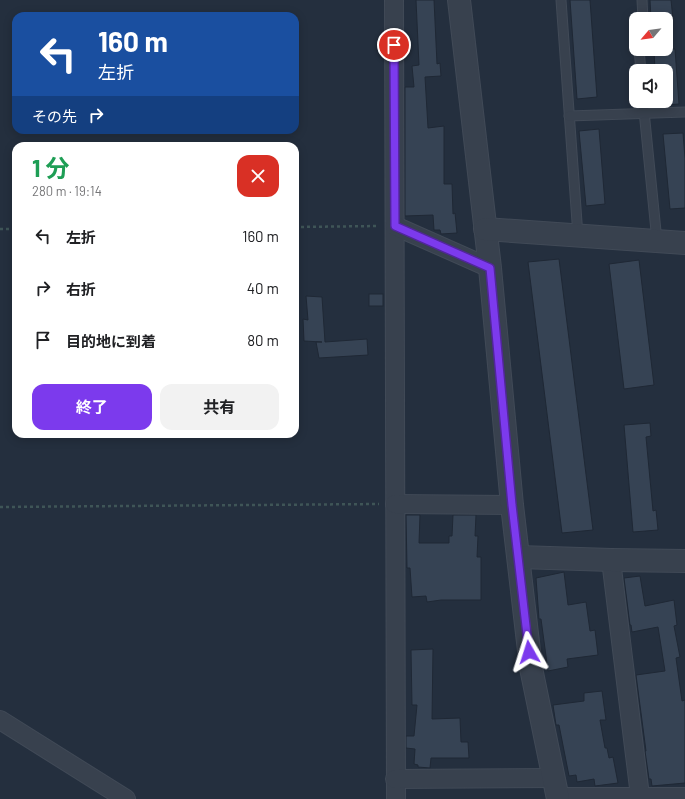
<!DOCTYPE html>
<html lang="ja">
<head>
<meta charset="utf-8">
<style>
	body { margin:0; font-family:Barlow,"Noto Sans JP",sans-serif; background:#f2f2f2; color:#202124; height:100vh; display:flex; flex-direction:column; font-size:15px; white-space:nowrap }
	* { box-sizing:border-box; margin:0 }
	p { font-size:13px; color:#757577 }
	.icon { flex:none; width:22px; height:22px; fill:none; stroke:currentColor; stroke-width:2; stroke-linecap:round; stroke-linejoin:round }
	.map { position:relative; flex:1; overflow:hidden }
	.drawer { position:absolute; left:12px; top:142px; width:287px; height:296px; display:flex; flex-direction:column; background:#fff; border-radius:12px; box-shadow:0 2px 10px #0003 }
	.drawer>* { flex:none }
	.guide { position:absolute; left:12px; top:12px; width:287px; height:122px; border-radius:12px; box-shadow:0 2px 10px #0003; background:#1a4fa0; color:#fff; overflow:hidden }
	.needle { width:26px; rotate:241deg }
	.fabs { position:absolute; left:629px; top:12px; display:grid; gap:8px }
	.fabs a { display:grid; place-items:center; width:44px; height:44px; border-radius:8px; background:#fff; box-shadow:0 2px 10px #0003; font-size:20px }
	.pin { position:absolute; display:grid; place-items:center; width:34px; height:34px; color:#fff; margin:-17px; border:2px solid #fff; border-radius:50%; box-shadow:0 1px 4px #0007 }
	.me { position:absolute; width:44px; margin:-22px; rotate:354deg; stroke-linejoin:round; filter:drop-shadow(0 0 3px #0008) }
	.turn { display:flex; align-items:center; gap:14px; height:84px; padding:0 20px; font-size:18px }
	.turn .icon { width:52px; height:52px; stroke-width:2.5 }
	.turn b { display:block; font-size:28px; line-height:34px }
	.then { display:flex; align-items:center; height:38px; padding:0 20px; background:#0003; gap:8px; font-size:15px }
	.round { display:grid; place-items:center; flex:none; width:42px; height:42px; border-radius:12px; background:#f2f2f2 }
	.head { display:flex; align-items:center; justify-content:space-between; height:68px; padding:0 20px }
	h1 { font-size:24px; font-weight:700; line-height:30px; color:#1e9e55 }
	.primary-button { display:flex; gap:8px; margin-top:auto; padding:8px 20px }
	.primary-button a { flex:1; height:46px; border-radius:12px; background:#7c3aed; color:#fff; font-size:16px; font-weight:700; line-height:46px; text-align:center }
	.primary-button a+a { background:#f2f2f2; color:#202124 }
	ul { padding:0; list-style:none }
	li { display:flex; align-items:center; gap:12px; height:52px; padding:0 20px }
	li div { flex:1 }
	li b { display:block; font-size:15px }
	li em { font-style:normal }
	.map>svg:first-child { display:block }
	.building { fill:#364354; stroke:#1f2835 }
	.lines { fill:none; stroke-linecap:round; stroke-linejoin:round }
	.service-casing { stroke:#414a57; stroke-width:11 }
	.minor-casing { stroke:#414a57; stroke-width:20 }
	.tertiary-casing { stroke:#414a57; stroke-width:24 }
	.path { stroke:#3f5557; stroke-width:2.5; stroke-dasharray:3 3; stroke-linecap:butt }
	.service { stroke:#38414e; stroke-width:9 }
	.minor { stroke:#38414e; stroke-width:18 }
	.tertiary { stroke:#38414e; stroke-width:22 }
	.route-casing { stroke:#51269a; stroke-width:10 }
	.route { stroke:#7c3aed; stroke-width:7 }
</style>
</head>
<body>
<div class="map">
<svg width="685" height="799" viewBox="0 0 685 799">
	<rect width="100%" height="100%" fill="#242f3e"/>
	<!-- building -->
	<g class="building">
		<path d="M 416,0 L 434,0 L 437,64 L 440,63 L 441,76 L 425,77 L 428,128 L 444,126 L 444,184 L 452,184 L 453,214 L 455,213 L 457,233 L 441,234 L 440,230 L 434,230 L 433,215 L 405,216 L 405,87 L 414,87 L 412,66 L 419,65 Z"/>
		<path d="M 570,0 L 590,0 L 597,97 L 577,99 Z"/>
		<path d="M 650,0 L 671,0 L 673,19 L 651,19 Z"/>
		<path d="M 654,49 L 675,49 L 679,104 L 666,105 L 666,71 L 655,71 Z"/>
		<path d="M 599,129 L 605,204 L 586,206 L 579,131 Z"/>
		<path d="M 683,133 L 685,158 L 685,208 L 670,209 L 663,134 Z"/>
		<path d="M 559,259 L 593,530 L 562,533 L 528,262 Z"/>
		<path d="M 639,260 L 654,385 L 624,389 L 609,264 Z"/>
		<rect x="369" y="294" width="14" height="12"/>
		<path d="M 306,296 L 322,297 L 325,342 L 367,339 L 368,355 L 319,358 L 316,342 L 322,342 L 304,341 L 303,319 L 308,320 Z"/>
		<path d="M 650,423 L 651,436 L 646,437 L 653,511 L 656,510 L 658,530 L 633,532 L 624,425 Z"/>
		<path d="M 406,515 L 420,515 L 419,543 L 449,543 L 449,536 L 452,536 L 453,515 L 476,515 L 475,536 L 478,536 L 477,557 L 481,557 L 481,600 L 441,600 L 427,602 L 426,596 L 412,597 L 410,568 L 407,568 Z"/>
		<path d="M 564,572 L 568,605 L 586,602 L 590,631 L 595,630 L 598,655 L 567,659 L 568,667 L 548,671 L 541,619 L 539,619 L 536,578 Z"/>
		<path d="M 640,576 L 645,606 L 674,600 L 677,625 L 674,626 L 680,657 L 676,658 L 682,701 L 685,700 L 685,783 L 652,786 L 651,779 L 649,779 L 645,751 L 646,751 L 636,675 L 665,671 L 658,627 L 632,632 L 631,625 L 630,625 L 624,578 Z"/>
		<path d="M 433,649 L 432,719 L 460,718 L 461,742 L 468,742 L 469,758 L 431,758 L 430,768 L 418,767 L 418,765 L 414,764 L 415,749 L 406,748 L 406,736 L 414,736 L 417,705 L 412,705 L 411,650 Z"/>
		<path d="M 602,691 L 606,720 L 600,720 L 605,748 L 607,748 L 609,758 L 613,757 L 618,783 L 595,786 L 594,779 L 577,782 L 576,775 L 569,776 L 559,725 L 556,725 L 553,705 L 584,701 L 584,693 Z"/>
	</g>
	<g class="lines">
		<defs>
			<g id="service">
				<path d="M 561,0 L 578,236"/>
				<path d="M 642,0 L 643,19"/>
				<path d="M 639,49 L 641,71"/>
				<path d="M 643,101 L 657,241"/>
				<path d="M 569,116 L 685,112"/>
			</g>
			<g id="minor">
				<path d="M 394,0 L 396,799"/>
				<path d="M 395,226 L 490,268"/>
				<path d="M 395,504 L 512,505"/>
				<path d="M 611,560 L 640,796"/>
				<path d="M 0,720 L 126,799"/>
				<path d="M 395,779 L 554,778"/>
				<path d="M 558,797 L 685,797"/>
			</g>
			<g id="tertiary">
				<path d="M 459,0 L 490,268 L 512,505 L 531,668 L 558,799"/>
				<path d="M 485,229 L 685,243"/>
				<path d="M 519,557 L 611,560 L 685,561"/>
			</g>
		</defs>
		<!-- service casing -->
		<use href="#service" class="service-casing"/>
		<!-- minor casing -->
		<use href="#minor" class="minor-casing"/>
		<!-- tertiary casing -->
		<use href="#tertiary" class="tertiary-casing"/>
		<!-- path -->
		<g class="path">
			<path d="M 295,227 L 378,226"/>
			<path d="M 0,229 L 16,229"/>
			<path d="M 0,507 L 379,504"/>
		</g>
		<!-- service -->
		<use href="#service" class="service"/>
		<!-- minor -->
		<use href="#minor" class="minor"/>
		<!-- tertiary -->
		<use href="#tertiary" class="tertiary"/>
	</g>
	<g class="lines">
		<defs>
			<path id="route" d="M 394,45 L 395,226 L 490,268 L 512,505 L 529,652"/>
		</defs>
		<!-- route casing -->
		<use href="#route" class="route-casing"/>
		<!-- route -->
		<use href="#route" class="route"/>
	</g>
</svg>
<div class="fabs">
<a><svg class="needle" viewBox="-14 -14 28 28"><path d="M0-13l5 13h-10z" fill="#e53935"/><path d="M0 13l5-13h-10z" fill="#757577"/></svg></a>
<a><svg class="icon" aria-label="sound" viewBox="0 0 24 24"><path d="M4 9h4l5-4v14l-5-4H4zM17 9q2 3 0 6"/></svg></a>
</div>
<div class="pin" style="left:394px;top:45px;background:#d93025"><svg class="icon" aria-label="arrive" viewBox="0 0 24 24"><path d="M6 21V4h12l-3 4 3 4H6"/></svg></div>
<svg class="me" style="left:529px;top:652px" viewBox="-20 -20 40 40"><path d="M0-17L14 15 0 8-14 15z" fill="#7c3aed" stroke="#fff" stroke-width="4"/></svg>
<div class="guide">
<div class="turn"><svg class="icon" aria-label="left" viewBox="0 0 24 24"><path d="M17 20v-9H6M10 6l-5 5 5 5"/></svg><div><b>160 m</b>左折</div></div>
<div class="then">その先<svg class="icon" aria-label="right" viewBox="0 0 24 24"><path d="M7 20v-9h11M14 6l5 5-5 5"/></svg></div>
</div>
<section class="drawer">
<div class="head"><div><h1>1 分</h1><p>280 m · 19:14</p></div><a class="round" style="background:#d93025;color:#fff"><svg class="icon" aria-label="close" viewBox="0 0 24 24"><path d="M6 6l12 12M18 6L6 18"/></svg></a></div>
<ul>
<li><svg class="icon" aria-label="left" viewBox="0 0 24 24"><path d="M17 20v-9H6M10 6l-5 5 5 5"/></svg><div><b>左折</b></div><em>160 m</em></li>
<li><svg class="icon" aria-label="right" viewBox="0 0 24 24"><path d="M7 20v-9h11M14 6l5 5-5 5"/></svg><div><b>右折</b></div><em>40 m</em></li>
<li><svg class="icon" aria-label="arrive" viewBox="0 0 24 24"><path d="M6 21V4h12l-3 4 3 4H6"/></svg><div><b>目的地に到着</b></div><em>80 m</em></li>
</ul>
<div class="primary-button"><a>終了</a><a>共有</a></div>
</section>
</div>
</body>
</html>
